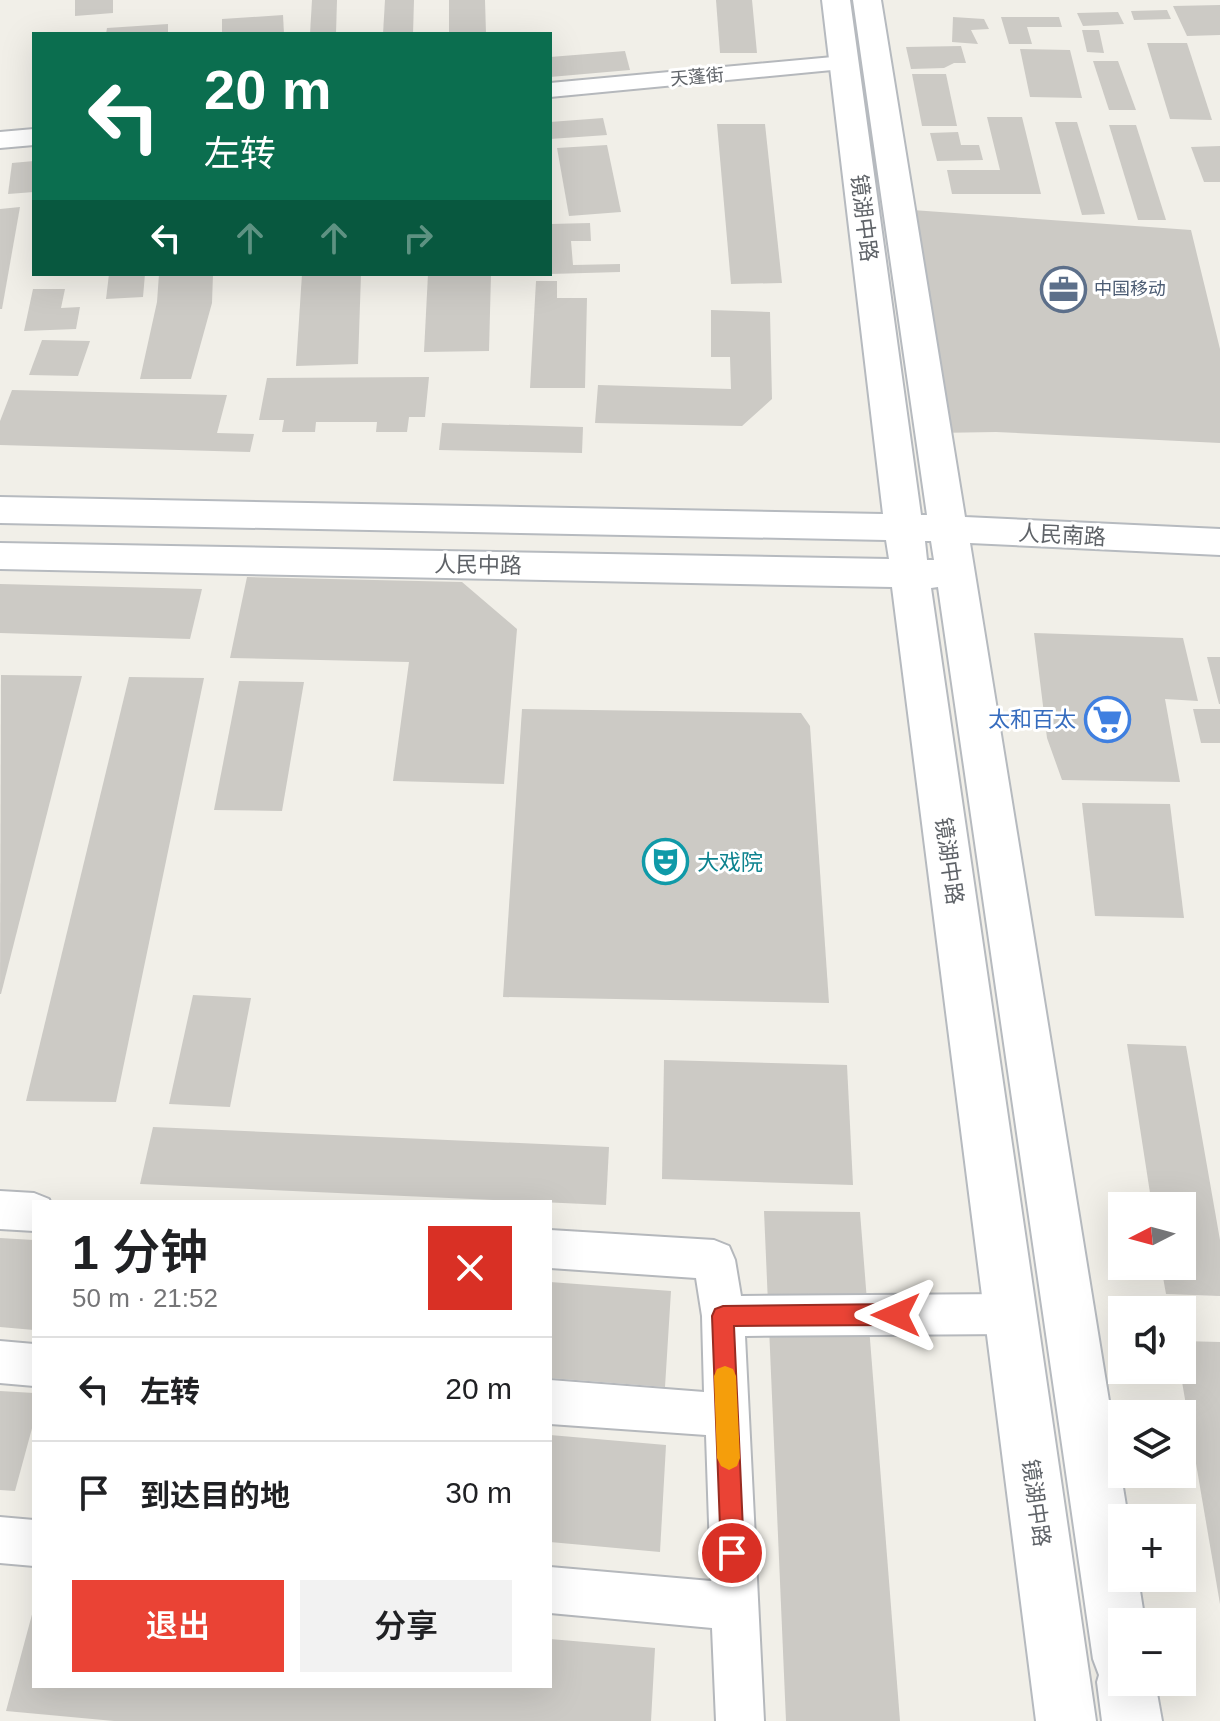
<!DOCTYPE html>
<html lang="zh">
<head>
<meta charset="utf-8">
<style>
	body { margin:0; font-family:Helvetica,"Noto Sans SC",sans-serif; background:#f2f2f2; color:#202124; height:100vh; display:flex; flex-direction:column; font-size:30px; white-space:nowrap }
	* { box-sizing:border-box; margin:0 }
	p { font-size:26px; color:#757577 }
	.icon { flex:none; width:44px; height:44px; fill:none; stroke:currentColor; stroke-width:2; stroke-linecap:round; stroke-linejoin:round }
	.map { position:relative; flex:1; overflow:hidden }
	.panel { position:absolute; left:32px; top:1200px; width:520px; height:488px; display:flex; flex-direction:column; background:#fff; border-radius:0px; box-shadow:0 8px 32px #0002 }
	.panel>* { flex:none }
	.guide { position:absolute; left:32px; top:32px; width:520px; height:244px; border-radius:0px; box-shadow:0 8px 32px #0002; background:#0b6e4f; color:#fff; overflow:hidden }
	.needle { width:52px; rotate:264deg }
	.controls { position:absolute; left:1108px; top:1192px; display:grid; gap:16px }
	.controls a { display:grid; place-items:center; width:88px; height:88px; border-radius:0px; background:#fff; box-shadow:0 8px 32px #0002; font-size:40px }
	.pin { position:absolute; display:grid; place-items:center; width:68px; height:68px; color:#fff; margin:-34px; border:4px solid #fff; border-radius:50%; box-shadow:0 2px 8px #0007 }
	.me { position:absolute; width:88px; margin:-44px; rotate:270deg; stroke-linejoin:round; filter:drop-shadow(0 0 6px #0008) }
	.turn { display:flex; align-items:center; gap:28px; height:168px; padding:0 40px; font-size:36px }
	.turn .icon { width:104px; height:104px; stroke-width:2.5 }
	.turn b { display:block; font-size:56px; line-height:68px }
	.lanes { display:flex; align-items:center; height:76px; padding:0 40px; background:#0003; justify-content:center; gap:40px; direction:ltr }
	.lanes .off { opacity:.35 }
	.round { display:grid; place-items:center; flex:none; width:84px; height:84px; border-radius:0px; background:#f2f2f2 }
	.headline { display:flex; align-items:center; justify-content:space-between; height:136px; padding:0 40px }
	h1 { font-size:48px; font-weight:600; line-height:60px }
	.cta { display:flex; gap:16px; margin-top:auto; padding:16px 40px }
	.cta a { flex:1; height:92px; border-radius:0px; background:#ea4335; color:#fff; font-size:32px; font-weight:600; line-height:92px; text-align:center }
	.cta a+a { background:#f2f2f2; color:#202124 }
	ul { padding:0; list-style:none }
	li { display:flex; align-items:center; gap:24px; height:104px; padding:0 40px; border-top:2px solid #e0e0e0 }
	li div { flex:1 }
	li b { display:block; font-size:30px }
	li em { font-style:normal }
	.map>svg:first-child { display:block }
	.building { fill:#cccac5 }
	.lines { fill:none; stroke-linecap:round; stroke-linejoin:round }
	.street-casing { stroke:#b5b8bc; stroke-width:4 }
	.secondary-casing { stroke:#b6babf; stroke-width:4 }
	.street { fill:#fff; fill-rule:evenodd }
	.secondary { fill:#fff; fill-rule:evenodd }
	.route { fill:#ea4335; stroke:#982c22; stroke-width:2 }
	.slow { fill:#f59e0b }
	.labels { text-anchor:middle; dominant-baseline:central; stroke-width:6; stroke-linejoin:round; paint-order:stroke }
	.far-street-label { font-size:18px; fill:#5f6368; stroke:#fff }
	.far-service-label { font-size:18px; fill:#4e5e75; stroke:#fff; text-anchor:start }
	.street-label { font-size:22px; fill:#5f6368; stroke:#fff }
	.shop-label { font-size:22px; fill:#366cbe; stroke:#fff; text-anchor:end }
	.culture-label { font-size:22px; fill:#0d838f; stroke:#fff; text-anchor:start }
</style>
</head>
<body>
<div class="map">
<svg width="1220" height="1721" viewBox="0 0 1220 1721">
	<rect width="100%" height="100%" fill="#f1efe8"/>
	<!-- building -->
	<g class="building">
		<path d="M 75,0 L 113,0 L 113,13 L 75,16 Z"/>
		<path d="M 312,0 L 337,0 L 336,34 L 310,34 Z"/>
		<path d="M 385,0 L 414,0 L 413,34 L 383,34 Z"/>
		<path d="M 449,0 L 485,0 L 486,34 L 449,34 Z"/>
		<path d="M 716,0 L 752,0 L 757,53 L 720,53 Z"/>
		<path d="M 1220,5 L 1220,35 L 1187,36 L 1173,6 Z"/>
		<path d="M 1167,10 L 1171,19 L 1134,20 L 1131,11 Z"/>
		<path d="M 1118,12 L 1124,24 L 1083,26 L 1077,13 Z"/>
		<path d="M 283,15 L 284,34 L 222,34 L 222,19 Z"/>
		<path d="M 953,17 L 984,19 L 989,29 L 971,30 L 978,44 L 952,42 Z"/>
		<path d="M 1001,17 L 1059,17 L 1062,27 L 1027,27 L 1032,44 L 1009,44 Z"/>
		<path d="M 168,24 L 168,34 L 106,34 L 107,28 Z"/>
		<path d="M 1082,30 L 1099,30 L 1104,53 L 1087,52 Z"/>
		<path d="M 1147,43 L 1187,43 L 1212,120 L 1170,119 Z"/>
		<path d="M 961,46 L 966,63 L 954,63 L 944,68 L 911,69 L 906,47 Z"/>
		<path d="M 1020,49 L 1070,50 L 1082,98 L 1030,97 Z"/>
		<path d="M 625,51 L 630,70 L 550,77 L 550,57 Z"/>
		<path d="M 1093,61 L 1118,61 L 1136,110 L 1109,110 Z"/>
		<path d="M 912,74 L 946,74 L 957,126 L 922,126 Z"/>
		<path d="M 987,117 L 1022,117 L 1041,194 L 952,194 L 947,170 L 1000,170 Z"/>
		<path d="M 603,118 L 607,135 L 550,139 L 550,122 Z"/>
		<path d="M 1055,122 L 1077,122 L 1105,214 L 1082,215 Z"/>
		<path d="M 717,124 L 765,124 L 782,283 L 731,284 Z"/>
		<path d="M 1109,125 L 1136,125 L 1166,220 L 1138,220 Z"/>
		<path d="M 958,132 L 961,145 L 979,145 L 983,160 L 937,161 L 930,133 Z"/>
		<path d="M 607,145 L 621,212 L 569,216 L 557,148 Z"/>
		<path d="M 1220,146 L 1220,182 L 1204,182 L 1191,147 Z"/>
		<path d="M 34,161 L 34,192 L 8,194 L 12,163 Z"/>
		<path d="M 20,207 L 2,309 L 0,309 L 0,209 Z"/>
		<path d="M 912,210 L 1191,230 L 1220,349 L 1220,443 L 996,432 L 935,433 Z"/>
		<path d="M 590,223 L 591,241 L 571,241 L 573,265 L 620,264 L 620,272 L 550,274 L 550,224 Z"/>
		<path d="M 109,274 L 145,274 L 143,297 L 106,299 Z"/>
		<path d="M 159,274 L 213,274 L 212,303 L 191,379 L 140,379 L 157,302 Z"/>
		<path d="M 302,274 L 361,274 L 358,364 L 296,366 Z"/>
		<path d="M 428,274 L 491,274 L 489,351 L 424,352 Z"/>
		<path d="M 536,281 L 557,281 L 557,298 L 587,298 L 585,388 L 530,388 Z"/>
		<path d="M 33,289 L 65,289 L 61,308 L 80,307 L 76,329 L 24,331 Z"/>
		<path d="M 711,310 L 770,312 L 772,399 L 742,426 L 595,423 L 598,385 L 731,389 L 730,357 L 711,357 Z"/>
		<path d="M 42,340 L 90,341 L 78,376 L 29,375 Z"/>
		<path d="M 429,377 L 425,417 L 409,417 L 407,432 L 376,432 L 377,422 L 316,422 L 315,432 L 282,432 L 284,420 L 259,420 L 267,378 Z"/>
		<path d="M 12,390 L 227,395 L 217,433 L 254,434 L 250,452 L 0,445 L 0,421 Z"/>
		<path d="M 442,423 L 583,427 L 582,453 L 439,450 Z"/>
		<path d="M 247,577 L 462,582 L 517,629 L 504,784 L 393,781 L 409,662 L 230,658 Z"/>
		<path d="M 0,584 L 202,589 L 190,639 L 0,633 Z"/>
		<path d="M 1034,633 L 1183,638 L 1198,701 L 1165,699 L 1180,782 L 1062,780 L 1047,738 Z"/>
		<path d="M 1207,657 L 1220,657 L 1220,704 L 1219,704 Z"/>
		<path d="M 1,675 L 82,676 L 1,994 L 0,994 Z"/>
		<path d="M 129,677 L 204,678 L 116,1102 L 26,1101 Z"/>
		<path d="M 239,681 L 304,682 L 282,811 L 214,810 Z"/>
		<path d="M 522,709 L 801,713 L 810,726 L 829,1003 L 503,997 Z"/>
		<path d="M 1193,709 L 1220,709 L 1220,743 L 1201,743 Z"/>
		<path d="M 1082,803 L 1170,804 L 1184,918 L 1095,916 Z"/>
		<path d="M 193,995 L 251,998 L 230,1107 L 169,1104 Z"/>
		<path d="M 1127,1044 L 1186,1046 L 1220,1240 L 1220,1296 L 1166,1294 L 1161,1266 L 1182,1266 L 1182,1206 L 1152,1206 Z"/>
		<path d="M 664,1060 L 847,1065 L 853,1185 L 662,1179 Z"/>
		<path d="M 153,1127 L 609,1147 L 606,1205 L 140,1184 Z"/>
		<path d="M 764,1211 L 860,1212 L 900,1721 L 786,1721 Z"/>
		<path d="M 0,1238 L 34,1240 L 34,1330 L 0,1327 Z"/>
		<path d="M 550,1282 L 671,1291 L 665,1387 L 550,1378 Z"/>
		<path d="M 1182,1341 L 1220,1342 L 1220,1604 L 1180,1370 Z"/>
		<path d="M 0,1391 L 34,1393 L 34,1421 L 15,1491 L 0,1490 Z"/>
		<path d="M 550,1435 L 666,1445 L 660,1552 L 550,1542 Z"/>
		<path d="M 34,1607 L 34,1686 L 550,1686 L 550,1639 L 655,1648 L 651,1721 L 114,1721 L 6,1711 Z"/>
	</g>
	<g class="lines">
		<defs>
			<g id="street">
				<path d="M 844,56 L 853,58 L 856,63 L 853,68 L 550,97 L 550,83 Z"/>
				<path d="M 34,129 L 34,145 L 0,148 L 0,132 Z"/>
				<path d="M 0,1191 L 34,1193 L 49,1199 L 50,1202 L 34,1202 L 34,1231 L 0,1229 Z"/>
				<path d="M 550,1230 L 714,1240 L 729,1246 L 735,1260 L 741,1296 L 1011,1294 L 1026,1300 L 1032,1314 L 1026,1328 L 1011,1334 L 745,1336 L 764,1721 L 716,1721 L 712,1628 L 550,1613 L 550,1567 L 711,1581 L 706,1435 L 550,1424 L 550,1380 L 704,1392 L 702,1316 L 696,1278 L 550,1268 Z"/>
				<path d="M 0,1341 L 34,1344 L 34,1386 L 0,1383 Z"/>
				<path d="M 0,1517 L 34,1520 L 34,1566 L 0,1563 Z"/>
			</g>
			<path id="secondary" d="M 822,0 L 850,0 L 921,515 L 927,515 L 853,0 L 881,0 L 965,517 L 1220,529 L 1220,555 L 970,543 L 1128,1518 L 1122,1518 L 1122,1578 L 1138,1578 L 1145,1622 L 1122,1622 L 1122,1682 L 1155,1682 L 1162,1721 L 1102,1721 L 1097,1682 L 1099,1675 L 1093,1659 L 938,587 L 931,588 L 1096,1721 L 1036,1721 L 892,587 L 0,569 L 0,543 L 889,559 L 886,540 L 0,523 L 0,497 L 883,514 ZM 925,541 L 931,541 L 934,560 L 927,560 Z"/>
		</defs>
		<!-- street casing -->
		<use href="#street" class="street-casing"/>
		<!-- secondary casing -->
		<use href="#secondary" class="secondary-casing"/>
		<!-- street -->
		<use href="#street" class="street"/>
		<!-- secondary -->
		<use href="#secondary" class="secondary"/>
	</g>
	<!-- route -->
	<path class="route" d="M 896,1304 L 903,1307 L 906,1315 L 903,1322 L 896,1325 L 734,1326 L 744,1553 L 741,1561 L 732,1564 L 724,1561 L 721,1553 L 712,1316 L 715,1309 L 723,1306 Z"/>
	<!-- slow -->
	<path class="slow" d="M 725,1366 L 733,1369 L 736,1376 L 740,1458 L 737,1466 L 729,1470 L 721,1466 L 717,1458 L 714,1376 L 717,1369 Z"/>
	<!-- icons -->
	<defs>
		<symbol id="office-ring" viewBox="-11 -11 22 22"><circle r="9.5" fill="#fff" stroke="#5c6f8a" stroke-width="1.5"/><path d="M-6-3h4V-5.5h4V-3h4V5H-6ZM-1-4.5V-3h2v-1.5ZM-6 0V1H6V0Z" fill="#5c6f8a"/></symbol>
		<symbol id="supermarket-ring" viewBox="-11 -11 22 22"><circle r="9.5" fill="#fff" stroke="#3f7fe0" stroke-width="1.5"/><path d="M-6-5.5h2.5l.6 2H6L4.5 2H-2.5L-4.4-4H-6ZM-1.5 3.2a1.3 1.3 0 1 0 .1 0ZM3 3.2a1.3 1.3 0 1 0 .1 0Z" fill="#3f7fe0"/></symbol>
		<symbol id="theatre-ring" viewBox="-11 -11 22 22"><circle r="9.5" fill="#fff" stroke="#0f9aa8" stroke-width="1.5"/><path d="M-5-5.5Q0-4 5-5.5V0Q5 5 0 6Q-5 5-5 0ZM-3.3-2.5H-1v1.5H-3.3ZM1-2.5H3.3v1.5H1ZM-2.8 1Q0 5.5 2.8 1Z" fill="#0f9aa8"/></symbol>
	</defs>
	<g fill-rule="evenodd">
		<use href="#office-ring" x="1038" y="264" width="51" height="51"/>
		<use href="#supermarket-ring" x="1082" y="694" width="51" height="51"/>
		<use href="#theatre-ring" x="640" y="836" width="51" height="51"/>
	</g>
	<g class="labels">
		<!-- far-street labels -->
		<g class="far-street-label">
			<text transform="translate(697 77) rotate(-5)">天蓬街</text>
		</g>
		<!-- far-service labels -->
		<g class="far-service-label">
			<text x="1094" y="289">中国移动</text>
		</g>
		<!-- street labels -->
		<g class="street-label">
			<text transform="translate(864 218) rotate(83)">镜湖中路</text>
			<text transform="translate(1062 535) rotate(3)">人民南路</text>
			<text transform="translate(478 565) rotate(1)">人民中路</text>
			<text transform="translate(949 861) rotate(82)">镜湖中路</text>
			<text transform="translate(1036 1503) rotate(82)">镜湖中路</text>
		</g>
		<!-- shop labels -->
		<g class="shop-label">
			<text x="1076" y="719">太和百太</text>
		</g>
		<!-- culture labels -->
		<g class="culture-label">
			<text x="697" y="862">大戏院</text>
		</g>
	</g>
</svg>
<div class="controls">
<a><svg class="needle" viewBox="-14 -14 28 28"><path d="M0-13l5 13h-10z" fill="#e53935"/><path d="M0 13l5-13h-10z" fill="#757577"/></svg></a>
<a><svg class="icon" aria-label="sound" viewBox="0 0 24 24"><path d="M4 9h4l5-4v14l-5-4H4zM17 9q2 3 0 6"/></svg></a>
<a><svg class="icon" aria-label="layers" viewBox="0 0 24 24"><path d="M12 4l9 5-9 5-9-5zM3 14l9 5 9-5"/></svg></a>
<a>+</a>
<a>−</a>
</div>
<div class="pin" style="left:732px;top:1553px;background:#d93025"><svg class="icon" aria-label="arrive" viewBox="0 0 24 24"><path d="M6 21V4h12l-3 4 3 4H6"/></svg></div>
<svg class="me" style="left:896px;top:1315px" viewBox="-20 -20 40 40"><path d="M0-17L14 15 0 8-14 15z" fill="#ea4335" stroke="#fff" stroke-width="4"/></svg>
<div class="guide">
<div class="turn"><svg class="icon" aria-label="left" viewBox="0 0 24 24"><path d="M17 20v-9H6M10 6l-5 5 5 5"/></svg><div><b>20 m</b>左转</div></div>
<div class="lanes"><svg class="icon" aria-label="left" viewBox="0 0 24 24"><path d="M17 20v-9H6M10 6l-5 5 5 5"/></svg><svg class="icon off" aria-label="ahead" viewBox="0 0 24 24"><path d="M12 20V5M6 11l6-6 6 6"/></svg><svg class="icon off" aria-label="ahead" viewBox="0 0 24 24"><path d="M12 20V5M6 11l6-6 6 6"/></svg><svg class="icon off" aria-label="right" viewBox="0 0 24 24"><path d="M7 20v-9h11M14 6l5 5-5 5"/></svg></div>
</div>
<section class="panel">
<div class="headline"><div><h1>1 分钟</h1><p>50 m · 21:52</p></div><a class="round" style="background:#d93025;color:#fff"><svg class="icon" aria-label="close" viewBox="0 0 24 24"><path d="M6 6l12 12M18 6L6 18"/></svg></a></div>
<ul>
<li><svg class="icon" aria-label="left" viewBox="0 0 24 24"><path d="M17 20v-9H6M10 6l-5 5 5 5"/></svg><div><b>左转</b></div><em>20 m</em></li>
<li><svg class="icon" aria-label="arrive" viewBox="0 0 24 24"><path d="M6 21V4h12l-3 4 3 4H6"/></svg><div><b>到达目的地</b></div><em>30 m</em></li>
</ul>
<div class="cta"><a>退出</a><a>分享</a></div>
</section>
</div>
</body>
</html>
